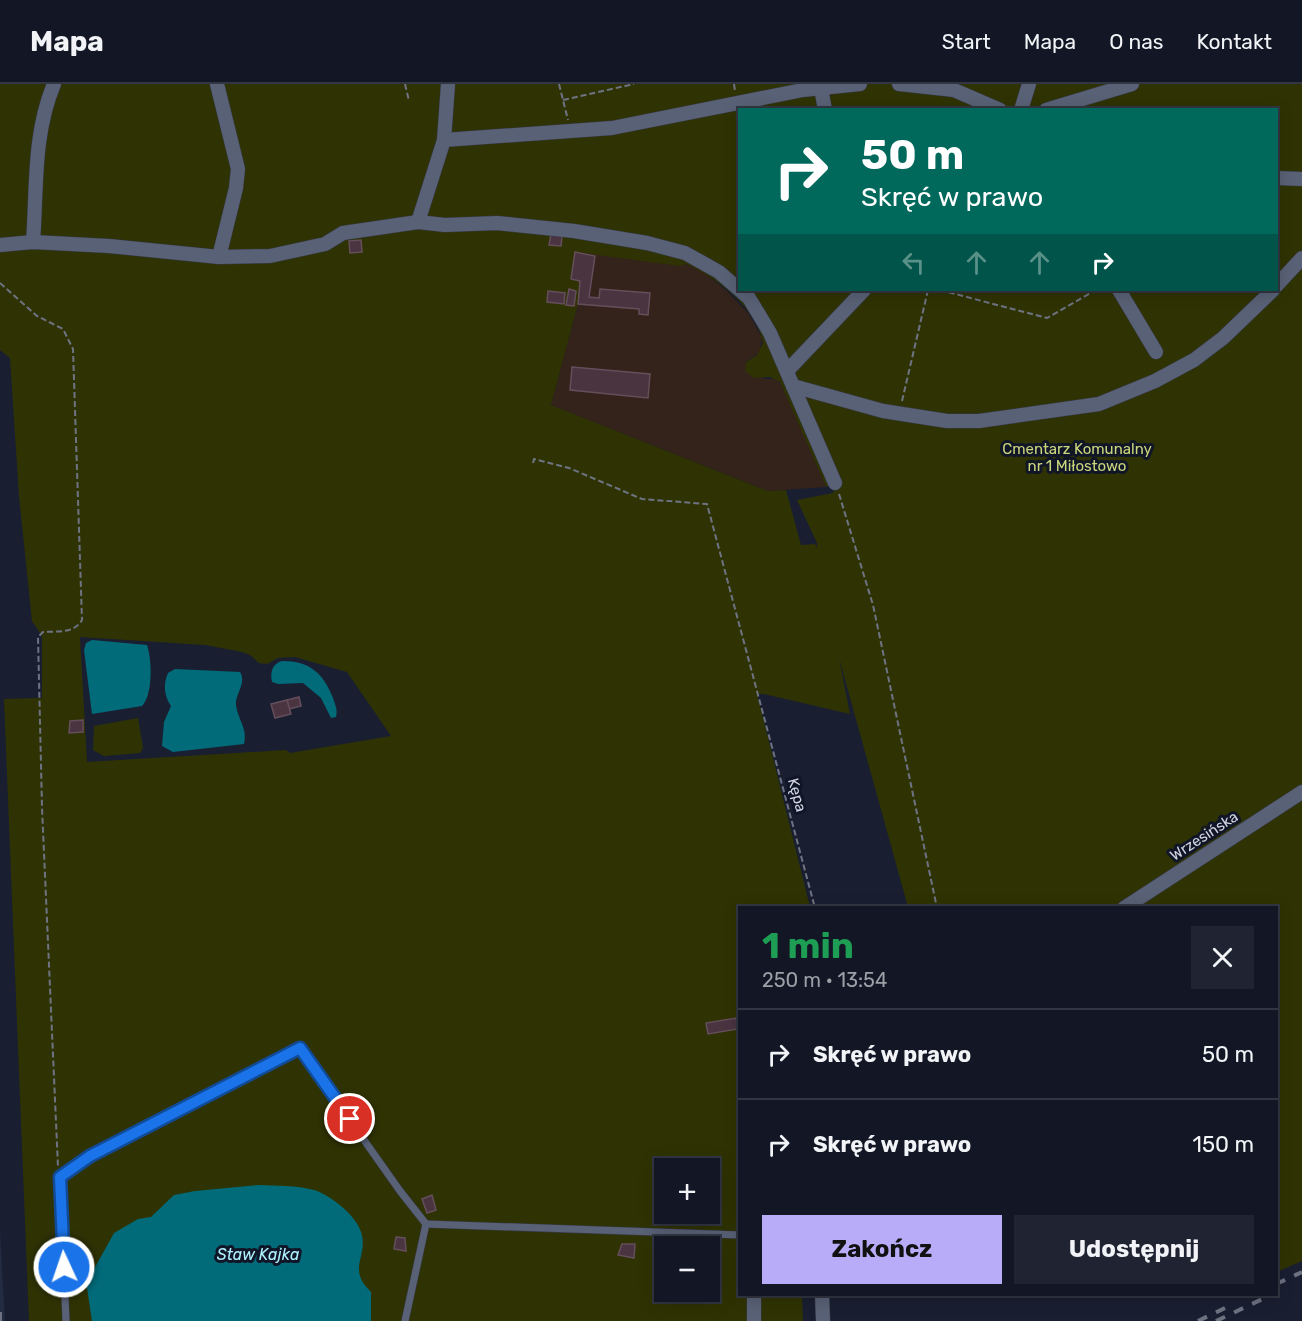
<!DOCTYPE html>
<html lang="pl">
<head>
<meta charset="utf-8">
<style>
	body { margin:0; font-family:Rubik,sans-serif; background:#202432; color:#f1f3f6; height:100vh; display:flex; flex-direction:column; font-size:22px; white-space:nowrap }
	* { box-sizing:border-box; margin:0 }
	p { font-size:20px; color:#9d9fa7 }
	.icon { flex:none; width:33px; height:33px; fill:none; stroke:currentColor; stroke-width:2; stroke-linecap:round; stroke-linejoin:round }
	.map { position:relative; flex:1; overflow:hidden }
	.drawer { position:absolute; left:738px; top:822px; width:540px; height:390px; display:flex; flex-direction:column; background:#131725; border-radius:0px; box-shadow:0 3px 15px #0003,0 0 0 2px #323642 }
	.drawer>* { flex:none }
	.guide { position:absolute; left:738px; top:24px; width:540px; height:183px; border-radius:0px; box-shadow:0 3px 15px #0003,0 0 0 2px #323642; background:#00695c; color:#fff; overflow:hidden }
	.fabs { position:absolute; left:654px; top:1074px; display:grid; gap:12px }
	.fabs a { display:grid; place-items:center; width:66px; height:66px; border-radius:0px; background:#131725; box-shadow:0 3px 15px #0003,0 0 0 2px #323642; font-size:30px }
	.pin { position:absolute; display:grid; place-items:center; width:51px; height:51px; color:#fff; margin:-26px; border:3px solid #fff; border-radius:50%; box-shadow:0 2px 6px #0007 }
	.me { position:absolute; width:66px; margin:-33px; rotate:357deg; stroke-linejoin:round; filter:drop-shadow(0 0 4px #0008) }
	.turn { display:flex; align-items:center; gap:21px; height:126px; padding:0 24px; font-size:27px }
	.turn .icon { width:78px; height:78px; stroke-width:2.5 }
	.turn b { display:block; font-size:42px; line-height:51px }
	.lanes { display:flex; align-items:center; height:57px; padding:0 24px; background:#0003; justify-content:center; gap:30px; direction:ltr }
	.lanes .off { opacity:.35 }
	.round { display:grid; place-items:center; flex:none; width:63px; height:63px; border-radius:0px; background:#202432 }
	.head { display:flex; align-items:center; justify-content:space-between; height:102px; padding:0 24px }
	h1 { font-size:36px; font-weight:700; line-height:45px; color:#1e9e55 }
	.primary-button { display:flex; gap:12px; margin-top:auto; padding:12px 24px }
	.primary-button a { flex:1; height:69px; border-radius:0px; background:#b8abf7; color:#111; font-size:24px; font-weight:700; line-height:69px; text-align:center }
	.primary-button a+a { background:#202432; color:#f1f3f6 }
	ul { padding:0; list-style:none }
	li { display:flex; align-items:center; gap:18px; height:90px; padding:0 24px; border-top:2px solid #323642 }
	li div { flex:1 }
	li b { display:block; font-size:22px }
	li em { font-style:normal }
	header { display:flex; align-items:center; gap:36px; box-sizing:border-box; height:84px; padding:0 30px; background:#131725; border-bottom:2px solid #323642 }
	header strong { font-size:28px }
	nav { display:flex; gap:33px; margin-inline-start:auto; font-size:21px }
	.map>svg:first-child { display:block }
	.industrial { fill:#33231a }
	.built { fill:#232b42 }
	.green { fill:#2f3303; fill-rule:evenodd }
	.water { fill:#016b7a }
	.building { fill:#493440; stroke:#654e5b; stroke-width:1.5 }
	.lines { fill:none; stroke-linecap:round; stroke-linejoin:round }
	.lane-casing { stroke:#363948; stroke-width:8 }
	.street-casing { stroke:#363948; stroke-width:15 }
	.path { stroke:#6e7383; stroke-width:2; stroke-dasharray:6 3; stroke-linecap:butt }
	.lane { stroke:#596176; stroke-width:7 }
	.street { stroke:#596176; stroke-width:14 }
	.rail { stroke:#6d7281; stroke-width:4; stroke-dasharray:10 10; stroke-linecap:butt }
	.route-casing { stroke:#114b97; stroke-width:15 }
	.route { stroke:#1a73e8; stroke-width:10 }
	.labels { text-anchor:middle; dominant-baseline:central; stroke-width:6; stroke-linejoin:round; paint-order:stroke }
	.park-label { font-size:15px; fill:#cbd67c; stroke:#101627 }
	.street-label { font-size:15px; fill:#d1d6e2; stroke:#101627 }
	.water-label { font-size:16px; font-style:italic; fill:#aef1fe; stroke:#101627 }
</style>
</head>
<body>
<header>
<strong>Mapa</strong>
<nav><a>Start</a><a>Mapa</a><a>O nas</a><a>Kontakt</a></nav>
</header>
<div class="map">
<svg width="1302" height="1237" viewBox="0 0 1302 1237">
	<rect width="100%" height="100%" fill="#191f31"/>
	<!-- industrial -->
	<path class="industrial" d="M 575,168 L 686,180 L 702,187 L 727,207 L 749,230 L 762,254 L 760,268 L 746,278 L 764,295 L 776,295 L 783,302 L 826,403 L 768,407 L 551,321 L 578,220 L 571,195 Z"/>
	<!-- built -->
	<path class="built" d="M 0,1145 L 2,1185 L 5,1237 L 0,1237 Z"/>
	<!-- green -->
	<g class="green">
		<path d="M 0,0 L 1302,0 L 1302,1177 L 1277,1188 L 1276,824 L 908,823 L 839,574 L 850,630 L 764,610 L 757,610 L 810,823 L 740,824 L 740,1210 L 802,1211 L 803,1237 L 29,1237 L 4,615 L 42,614 L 42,552 L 32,537 L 19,412 L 10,274 L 0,266 ZM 740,26 L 1276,26 L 1276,206 L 740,206 ZM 576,168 L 679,182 L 686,180 C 717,194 756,223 763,259 L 757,271 L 746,278 L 745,287 L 754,294 L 770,293 L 780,298 L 826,403 L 837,398 L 833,409 L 797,416 L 817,459 L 817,464 L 815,460 L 801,461 L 786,406 L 768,407 L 551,321 L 578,220 L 580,197 L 571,195 ZM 80,553 L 205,561 L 242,568 L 250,571 L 259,579 L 267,580 L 278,574 L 295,573 L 347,588 L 391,652 L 290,669 L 286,666 L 87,678 ZM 664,1084 L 710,1084 L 710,1130 L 664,1130 ZM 664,1162 L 710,1162 L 710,1208 L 664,1208 Z"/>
		<path d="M 138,634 L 143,664 L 140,669 L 104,672 L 93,666 L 94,642 Z"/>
	</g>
	<!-- water -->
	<g class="water">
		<path d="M 92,556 L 147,561 C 152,576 153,610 142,622 L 92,630 L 84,566 L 86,559 Z"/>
		<path d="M 282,577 C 310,577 323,589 333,614 C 335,621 338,625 336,633 L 331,634 L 321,614 L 303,599 L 278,600 L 272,598 C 270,588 272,580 282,577 Z"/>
		<path d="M 175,585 L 240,588 C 247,599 235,610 236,621 C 238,636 248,645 244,660 L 173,668 L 162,662 L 164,638 L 171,622 C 164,612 163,600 168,589 Z"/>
		<path d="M 258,1101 C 276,1102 296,1101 314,1106 C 330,1111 356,1131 361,1148 C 369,1173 346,1184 371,1208 L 371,1237 L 92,1237 L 87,1204 L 89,1194 L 114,1149 L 138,1135 L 151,1133 L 174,1111 L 195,1107 Z"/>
	</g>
	<!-- building -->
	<g class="building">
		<path d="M 551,150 L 562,152 L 561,162 L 549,161 Z"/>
		<path d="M 361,156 L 362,168 L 350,169 L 349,157 Z"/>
		<path d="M 575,168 L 595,172 L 589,213 L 599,214 L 600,205 L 650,209 L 648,231 L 639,230 L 639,225 L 578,220 L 580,197 L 571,195 Z"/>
		<path d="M 569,205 L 576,207 L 574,222 L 566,221 Z"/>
		<path d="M 548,207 L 565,209 L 564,220 L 547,218 Z"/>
		<path d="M 572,283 L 650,290 L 648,314 L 570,306 Z"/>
		<path d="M 299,613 L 301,622 L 289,625 L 287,616 Z"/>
		<path d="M 287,616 L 291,630 L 275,634 L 271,620 Z"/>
		<path d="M 83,636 L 83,648 L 69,649 L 70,637 Z"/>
		<path d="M 736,934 L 738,945 L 708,950 L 706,939 Z"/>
		<path d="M 432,1111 L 436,1126 L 427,1129 L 422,1115 Z"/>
		<path d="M 396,1153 L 405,1154 L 406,1167 L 394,1165 Z"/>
		<path d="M 622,1160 L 635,1160 L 634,1174 L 618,1171 Z"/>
	</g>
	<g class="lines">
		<defs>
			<g id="lane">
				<path d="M 426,1140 L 740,1151"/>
				<path d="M 66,1237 L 60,1093 L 90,1072 L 299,964 L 400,1107 L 426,1140 L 405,1237"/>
			</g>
			<g id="street">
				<path d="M 217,0 L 238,85 L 236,104 L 219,173"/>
				<path d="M 899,0 L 954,6 L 1000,26"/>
				<path d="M 821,4 L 825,26"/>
				<path d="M 1021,26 L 1029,0"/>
				<path d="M 1046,26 L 1132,0"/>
				<path d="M 444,56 L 448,0"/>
				<path d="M 1276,94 L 1302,95"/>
				<path d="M 418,138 L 444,56 L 612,44 L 803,6 L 860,0"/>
				<path d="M 33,158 C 37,104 33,50 54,0"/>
				<path d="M 0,161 L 33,158 L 109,162 L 219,173 L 270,172 L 325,160 L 343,149 L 418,138 L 445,141 L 497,139 L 574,147 L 647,159 L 685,169 L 719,188 L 749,214 L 770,249 L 835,399"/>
				<path d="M 1276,202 L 1302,174"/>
				<path d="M 1119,206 L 1156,268"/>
				<path d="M 787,287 L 864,206"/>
				<path d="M 793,302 L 883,327 L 947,337 L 979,337 L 1099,320 L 1155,297 L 1194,276 L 1223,254 L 1273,206"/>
				<path d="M 1124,824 L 1302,708"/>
				<path d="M 822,1210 L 823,1237"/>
				<path d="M 754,1237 L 754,1210"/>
			</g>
		</defs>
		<!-- lane casing -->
		<use href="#lane" class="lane-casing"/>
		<!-- street casing -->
		<use href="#street" class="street-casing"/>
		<!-- path -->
		<g class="path">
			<path d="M 405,0 L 409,17"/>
			<path d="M 559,0 L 568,36"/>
			<path d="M 734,0 L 735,7"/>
			<path d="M 563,16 L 634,0"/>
			<path d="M 0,199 L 37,232 L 63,245 L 73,265 L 82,536 C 74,550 57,547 43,548 L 38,553 L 42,724 L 58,1083"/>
			<path d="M 940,206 L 1047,234 L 1096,206"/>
			<path d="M 902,317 L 928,206"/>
			<path d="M 533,379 L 534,375 L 569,384 L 642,415 L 707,420 L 815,824"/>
			<path d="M 839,410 L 873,521 L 937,824"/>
		</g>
		<!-- lane -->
		<use href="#lane" class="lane"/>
		<!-- street -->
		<use href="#street" class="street"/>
		<!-- rail -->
		<g class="rail">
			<path d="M 1276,1200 L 1302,1188"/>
			<path d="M 0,1228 L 0,1237"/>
			<path d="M 1198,1237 L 1225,1224"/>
			<path d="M 1216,1237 L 1273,1210"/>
		</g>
	</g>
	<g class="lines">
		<defs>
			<path id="route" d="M 64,1183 L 60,1093 L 90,1072 L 300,964 L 350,1035"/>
		</defs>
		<!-- route casing -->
		<use href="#route" class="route-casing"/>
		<!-- route -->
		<use href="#route" class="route"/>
	</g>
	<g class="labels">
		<!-- park labels -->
		<g class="park-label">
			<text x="1077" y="365">Cmentarz Komunalny<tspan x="1077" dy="17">nr 1 Miłostowo</tspan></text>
		</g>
		<!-- street labels -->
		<g class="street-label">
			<text transform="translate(797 711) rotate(75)">Kępa</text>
			<text transform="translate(1204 752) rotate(-33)">Wrzesińska</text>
		</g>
		<!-- water labels -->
		<g class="water-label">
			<text x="258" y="1170">Staw Kajka</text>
		</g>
	</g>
</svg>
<div class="fabs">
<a>+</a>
<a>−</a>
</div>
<div class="pin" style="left:350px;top:1035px;background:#d93025"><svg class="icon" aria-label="arrive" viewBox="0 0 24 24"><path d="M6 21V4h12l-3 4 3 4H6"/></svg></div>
<svg class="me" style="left:64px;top:1183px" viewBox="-20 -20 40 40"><circle r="17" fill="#1a73e8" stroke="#fff" stroke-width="3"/><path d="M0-11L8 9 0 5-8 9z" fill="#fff"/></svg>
<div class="guide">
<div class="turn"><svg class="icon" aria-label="right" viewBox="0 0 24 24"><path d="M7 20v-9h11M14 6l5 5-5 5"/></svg><div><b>50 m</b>Skręć w prawo</div></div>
<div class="lanes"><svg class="icon off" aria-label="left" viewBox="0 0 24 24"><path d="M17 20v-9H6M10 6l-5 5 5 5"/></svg><svg class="icon off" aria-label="ahead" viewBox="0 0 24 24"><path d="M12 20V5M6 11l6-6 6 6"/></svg><svg class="icon off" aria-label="ahead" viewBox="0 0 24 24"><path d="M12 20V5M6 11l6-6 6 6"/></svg><svg class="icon" aria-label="right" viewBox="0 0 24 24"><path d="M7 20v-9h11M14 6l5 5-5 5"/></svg></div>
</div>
<section class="drawer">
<div class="head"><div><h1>1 min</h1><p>250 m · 13:54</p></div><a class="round"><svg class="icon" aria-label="close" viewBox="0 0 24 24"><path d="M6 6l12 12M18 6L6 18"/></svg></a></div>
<ul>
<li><svg class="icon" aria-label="right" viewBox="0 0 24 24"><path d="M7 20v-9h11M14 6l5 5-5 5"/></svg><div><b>Skręć w prawo</b></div><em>50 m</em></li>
<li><svg class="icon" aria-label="right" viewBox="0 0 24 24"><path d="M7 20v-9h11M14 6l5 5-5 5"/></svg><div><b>Skręć w prawo</b></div><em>150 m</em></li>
</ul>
<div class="primary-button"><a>Zakończ</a><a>Udostępnij</a></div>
</section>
</div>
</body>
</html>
